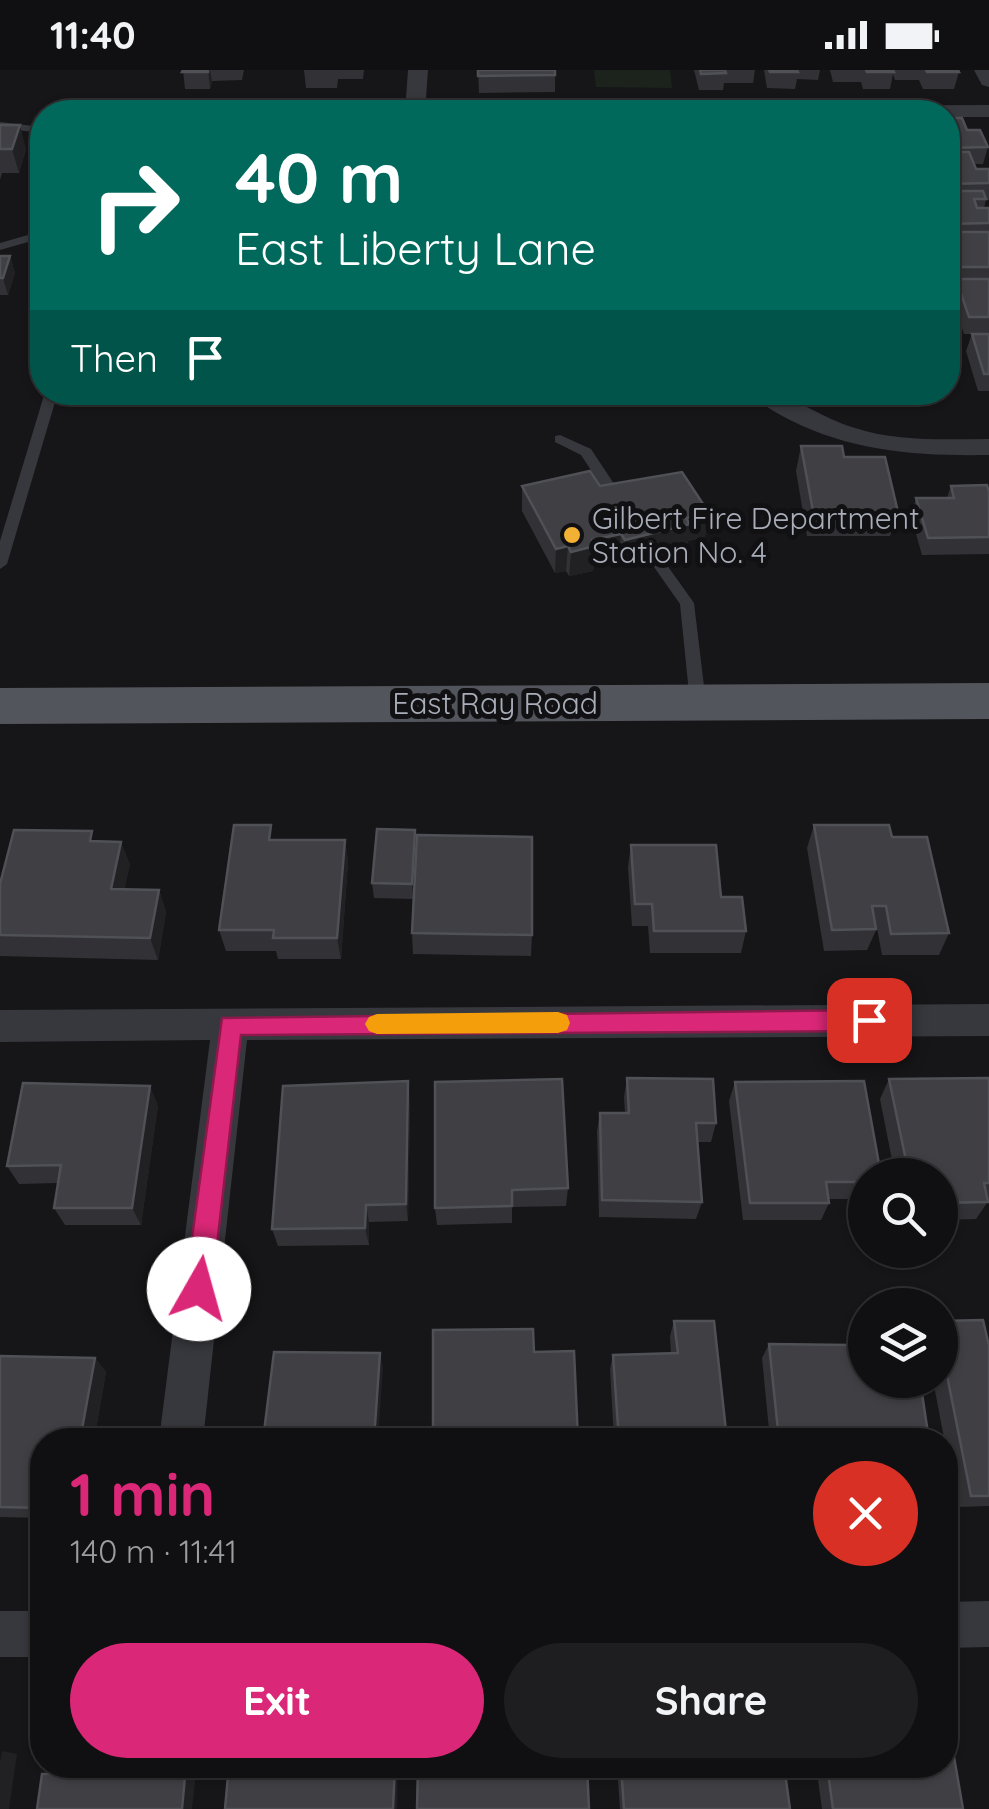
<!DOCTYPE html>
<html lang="en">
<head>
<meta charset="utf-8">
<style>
	body { margin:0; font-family:Quicksand,sans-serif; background:#1e1e20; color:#f1f3f6; height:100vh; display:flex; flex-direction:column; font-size:38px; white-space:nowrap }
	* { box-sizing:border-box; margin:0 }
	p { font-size:32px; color:#9c9d9f }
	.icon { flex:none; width:55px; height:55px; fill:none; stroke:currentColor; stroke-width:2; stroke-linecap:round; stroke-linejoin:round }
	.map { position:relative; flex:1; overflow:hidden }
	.panel { position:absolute; left:30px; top:1358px; width:928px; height:350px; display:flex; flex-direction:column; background:#101012; border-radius:40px; box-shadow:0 2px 8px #0004,0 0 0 2px #303032 }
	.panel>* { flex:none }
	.top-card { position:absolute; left:30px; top:30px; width:930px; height:305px; border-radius:40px; box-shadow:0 2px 8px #0004,0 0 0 2px #303032; background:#00695c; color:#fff; overflow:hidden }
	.fabs { position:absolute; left:848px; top:1088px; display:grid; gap:20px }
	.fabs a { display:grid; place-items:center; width:110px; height:110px; border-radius:50%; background:#101012; box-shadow:0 2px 8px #0004,0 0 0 2px #303032; font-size:50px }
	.pin { position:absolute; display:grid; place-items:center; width:85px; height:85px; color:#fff; margin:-42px; border-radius:20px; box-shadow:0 5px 15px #0006 }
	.me { position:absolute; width:110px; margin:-55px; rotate:7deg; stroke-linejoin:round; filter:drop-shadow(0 0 8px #0008) }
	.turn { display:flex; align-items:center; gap:35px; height:210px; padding:0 40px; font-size:45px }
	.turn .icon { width:130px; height:130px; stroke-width:2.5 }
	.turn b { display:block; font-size:70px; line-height:85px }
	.then { display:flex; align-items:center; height:95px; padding:0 40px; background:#0003; gap:20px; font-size:38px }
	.round { display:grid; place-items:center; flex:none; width:105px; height:105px; border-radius:52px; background:#1e1e20 }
	.headline { display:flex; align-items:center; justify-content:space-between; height:170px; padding:0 40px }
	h1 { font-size:60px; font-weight:800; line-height:75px; color:#db2777 }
	.action { display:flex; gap:20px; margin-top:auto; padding:20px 40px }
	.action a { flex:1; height:115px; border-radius:60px; background:#db2777; color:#fff; font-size:40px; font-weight:800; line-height:115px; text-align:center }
	.action a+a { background:#1e1e20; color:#f1f3f6 }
	.status { display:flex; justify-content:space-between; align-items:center; height:70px; padding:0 50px; background:#101012; direction:ltr }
	.status svg { height:28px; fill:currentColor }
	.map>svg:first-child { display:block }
	.green { fill:#1c231d }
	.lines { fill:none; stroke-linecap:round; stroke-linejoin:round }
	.service { fill:#37383d; fill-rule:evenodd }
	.minor { fill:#37383d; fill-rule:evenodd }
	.primary { fill:#53555c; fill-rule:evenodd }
	.wall { fill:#323236 }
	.shaded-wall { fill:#212124 }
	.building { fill:#3f3f44; stroke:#4f5156; stroke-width:2.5 }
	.route { fill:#db2777; stroke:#8e194d; stroke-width:2.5 }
	.slow { fill:#f59e0b }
	.poi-dot { fill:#f2b134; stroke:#111113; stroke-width:4 }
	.labels { text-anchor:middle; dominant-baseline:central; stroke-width:10; stroke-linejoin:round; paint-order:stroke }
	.poi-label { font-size:30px; fill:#a8adb8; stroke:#111113; text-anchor:start }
	.street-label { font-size:30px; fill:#a8adb8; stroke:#111113 }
</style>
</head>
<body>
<div class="status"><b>11:40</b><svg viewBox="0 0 49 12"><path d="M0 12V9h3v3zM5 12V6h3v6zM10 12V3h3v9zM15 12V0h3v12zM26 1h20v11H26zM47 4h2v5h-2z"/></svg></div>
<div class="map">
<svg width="989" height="1739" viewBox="0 0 989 1739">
	<rect width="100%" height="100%" fill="#161618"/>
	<!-- green -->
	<path class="green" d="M 594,0 L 670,0 L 672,18 L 596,17 Z"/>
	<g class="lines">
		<!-- service -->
		<g class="service">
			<path d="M 0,52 L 42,57 L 42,63 L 0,58 Z"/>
			<path d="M 42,161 L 42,168 L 0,180 L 0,173 Z"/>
			<path d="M 45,322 L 58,322 L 7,494 L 0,499 L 0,471 Z"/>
			<path d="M 560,365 L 591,379 L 626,432 L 624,435 L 614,435 L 581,385 L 555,372 L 555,366 Z"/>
			<path d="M 654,482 L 659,484 L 694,533 L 706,633 L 698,639 L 690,633 L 680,534 L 647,487 Z"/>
		</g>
		<!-- minor -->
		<g class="minor">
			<path d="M 408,0 L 428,0 L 425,42 L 405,42 Z"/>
			<path d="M 974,0 L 989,0 L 989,17 L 982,15 Z"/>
			<path d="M 100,29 L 144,38 L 147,42 L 93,39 L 90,35 L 93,31 Z"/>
			<path d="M 989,35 L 989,47 L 948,47 L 948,42 L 748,42 L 758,36 Z"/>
			<path d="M 752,322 C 792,322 817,347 855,358 C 897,372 945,369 989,369 L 989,385 C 918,386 854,382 790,350 C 775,342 762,336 752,322 Z"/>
			<path d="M 989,934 L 989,966 L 247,970 L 203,1370 L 159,1370 L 210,970 L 0,972 L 0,940 Z"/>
			<path d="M 989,1531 L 989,1577 L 945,1578 L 945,1532 Z"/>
			<rect x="0" y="1541" width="42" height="46"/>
		</g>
		<!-- primary -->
		<path class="primary" d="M 989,613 L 989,649 L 0,654 L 0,618 Z"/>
	</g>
	<!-- wall -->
	<g class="wall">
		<path d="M 183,0 L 244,0 L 242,10 L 212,11 L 210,19 L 185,19 Z"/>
		<path d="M 304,0 L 364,0 L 363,9 L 338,9 L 337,18 L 306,18 Z"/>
		<path d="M 478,0 L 555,5 L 555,22 L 479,23 Z"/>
		<path d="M 694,0 L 755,0 L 753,13 L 724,13 L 723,20 L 699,20 Z"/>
		<path d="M 764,0 L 820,0 L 818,10 L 797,9 L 795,19 L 767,18 Z"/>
		<path d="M 830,0 L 958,0 L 959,2 L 954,19 L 923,19 L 919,10 L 895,10 L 893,4 L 890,19 L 863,19 L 861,12 L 833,12 Z"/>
		<path d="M 948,48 L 967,60 L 988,77 L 983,94 L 974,94 L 976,99 L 989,99 L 989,130 L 986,130 L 984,138 L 989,138 L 989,321 L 978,321 L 966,281 L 972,264 L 964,264 L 951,227 L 954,215 L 948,215 Z"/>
		<path d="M 0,55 L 26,79 L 19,103 L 2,103 L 0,110 Z"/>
		<path d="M 0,186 L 10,186 L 15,203 L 8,225 L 0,225 Z"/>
		<path d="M 801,376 L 844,387 L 898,442 L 890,466 L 807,466 L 796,401 Z"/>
		<path d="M 522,416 L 600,416 L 709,443 L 705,467 L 688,471 L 686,479 L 622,494 L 619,488 L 594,494 L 593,501 L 569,506 L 566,501 L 555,503 L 522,441 Z"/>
		<path d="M 951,416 L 989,422 L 989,484 L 922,485 L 911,446 L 916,428 L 947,428 Z"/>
		<path d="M 814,755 L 892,767 L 949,863 L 939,885 L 882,885 L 877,858 L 867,880 L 824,881 L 807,778 Z"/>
		<path d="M 415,760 L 416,776 L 413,829 L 374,828 L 372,813 Z"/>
		<path d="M 274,770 L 345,770 L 348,792 L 341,889 L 278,889 L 276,881 L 226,881 L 219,860 Z"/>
		<path d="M 96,771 L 130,794 L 124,819 L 159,820 L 166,842 L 158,890 L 0,886 L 0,814 Z"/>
		<path d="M 631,775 L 721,827 L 746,861 L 741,883 L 650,883 L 648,856 L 632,856 L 628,797 Z"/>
		<path d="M 412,863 L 532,865 L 531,886 L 413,884 Z"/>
		<path d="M 627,1008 L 716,1053 L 711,1072 L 698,1072 L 702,1132 L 696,1149 L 599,1147 L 597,1061 L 600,1043 L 625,1043 L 624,1027 Z"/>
		<path d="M 989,1008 L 989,1130 L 976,1149 L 940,1150 L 940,1105 L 895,1105 L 880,1029 L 889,1009 Z"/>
		<path d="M 435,1012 L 568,1118 L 566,1136 L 512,1137 L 512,1153 L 437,1155 L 435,1138 Z"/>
		<path d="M 735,1012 L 865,1105 L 865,1129 L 829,1129 L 829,1133 L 821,1150 L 743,1150 L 729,1031 Z"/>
		<path d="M 410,1030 L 408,1151 L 369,1152 L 369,1175 L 278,1176 L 272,1159 Z"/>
		<path d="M 158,1035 L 141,1155 L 65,1155 L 54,1138 L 58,1113 L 19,1114 L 7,1096 Z"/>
		<path d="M 674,1251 L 727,1370 L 614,1370 L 610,1299 L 613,1285 L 671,1284 L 670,1266 Z"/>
		<path d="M 940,1251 L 989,1276 L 989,1436 L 957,1437 L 933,1310 L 940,1310 Z"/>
		<path d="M 769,1274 L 853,1297 L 929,1370 L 770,1370 L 762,1288 Z"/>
		<path d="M 0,1286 L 95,1288 L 106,1302 L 94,1370 L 42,1370 L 42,1448 L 0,1447 Z"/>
		<path d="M 617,1695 L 784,1695 L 790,1739 L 620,1739 Z"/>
		<path d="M 816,1695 L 945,1695 L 963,1739 L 822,1739 Z"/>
	</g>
	<!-- shaded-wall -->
	<g class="shaded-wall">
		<path d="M 208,0 L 210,0 L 212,11 L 210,19 Z"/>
		<path d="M 20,55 L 26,79 L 19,103 L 12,79 Z"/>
		<path d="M 10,186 L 15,203 L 8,225 L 3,208 Z"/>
		<path d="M 709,443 L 705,467 L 688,471 L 686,479 L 622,494 L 625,470 L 686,448 Z"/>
		<path d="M 621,464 L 619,488 L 594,494 L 593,501 L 569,506 L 571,482 L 592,470 Z"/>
		<path d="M 568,476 L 566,501 L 555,503 L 556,479 Z"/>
		<path d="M 415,760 L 416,776 L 413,829 L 412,814 Z"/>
		<path d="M 345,770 L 348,792 L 341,889 L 337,868 Z"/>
		<path d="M 121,772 L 130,794 L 120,841 L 111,819 Z"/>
		<path d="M 159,820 L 166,842 L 158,890 L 150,868 Z"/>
		<path d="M 408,1011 L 410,1030 L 408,1151 L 406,1134 Z"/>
		<path d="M 150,1016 L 158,1035 L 141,1155 L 132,1138 Z"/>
		<path d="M 366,1135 L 369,1152 L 369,1175 L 365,1158 Z"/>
		<path d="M 380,1283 L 383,1298 L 378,1370 L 374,1370 Z"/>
		<path d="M 95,1288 L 106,1302 L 94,1370 L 80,1370 Z"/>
		<path d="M 2,1681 L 17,1684 L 9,1739 L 0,1739 L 0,1692 Z"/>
		<path d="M 186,1695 L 197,1695 L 192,1739 L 182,1739 Z"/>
		<path d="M 395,1695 L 398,1695 L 397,1739 L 393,1739 Z"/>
	</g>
	<!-- building -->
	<g class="building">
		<path d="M 183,0 L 208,0 L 208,2 L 182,2 Z"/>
		<path d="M 478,0 L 555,0 L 555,5 L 478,6 Z"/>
		<path d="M 700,0 L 725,0 L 726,3 L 701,4 Z"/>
		<path d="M 769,0 L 797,0 L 798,2 L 770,2 Z"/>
		<path d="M 866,0 L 893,0 L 894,2 L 867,2 Z"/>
		<path d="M 926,0 L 958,0 L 959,2 L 927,2 Z"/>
		<path d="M 948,48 L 962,48 L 967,60 L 980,60 L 988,77 L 948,78 Z"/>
		<path d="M 0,55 L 20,55 L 12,79 L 0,79 Z"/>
		<path d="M 948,82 L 969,82 L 976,99 L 989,99 L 989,113 L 948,114 Z"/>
		<path d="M 948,121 L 983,121 L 986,129 L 974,129 L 977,138 L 989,138 L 989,153 L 948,154 Z"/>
		<rect x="948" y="162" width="41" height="35"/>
		<path d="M 0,186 L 10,186 L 3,208 L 0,208 Z"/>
		<path d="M 956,209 L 989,209 L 989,247 L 969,247 Z"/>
		<path d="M 972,264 L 989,264 L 989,304 L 984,304 Z"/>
		<path d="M 801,376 L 842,376 L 844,387 L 885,387 L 898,442 L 813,441 Z"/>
		<path d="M 590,401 L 600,416 L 682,402 L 709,443 L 686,448 L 690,454 L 625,470 L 621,464 L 592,470 L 595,476 L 571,482 L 568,476 L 556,479 L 522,416 Z"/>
		<path d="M 987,415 L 989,422 L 989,467 L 928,468 L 916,428 L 954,428 L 951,416 Z"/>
		<path d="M 234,755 L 271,755 L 269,770 L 345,770 L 337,868 L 273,868 L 274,860 L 219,860 Z"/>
		<path d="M 814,755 L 889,755 L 892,767 L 927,767 L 949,863 L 891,864 L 886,836 L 872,836 L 876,859 L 832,860 Z"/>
		<path d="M 377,759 L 415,760 L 412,814 L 372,813 Z"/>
		<path d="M 14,760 L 92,761 L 90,771 L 121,772 L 111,819 L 159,820 L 150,868 L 0,865 L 0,814 Z"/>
		<path d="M 417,765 L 532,767 L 532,865 L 412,863 Z"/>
		<path d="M 631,775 L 716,775 L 721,827 L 742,827 L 746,861 L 654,861 L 652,834 L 635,834 Z"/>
		<path d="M 627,1008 L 713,1009 L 716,1053 L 696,1053 L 702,1132 L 602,1130 L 600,1043 L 629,1043 Z"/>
		<path d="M 989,1008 L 989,1113 L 984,1113 L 988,1132 L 940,1133 L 940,1105 L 909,1105 L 889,1009 Z"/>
		<path d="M 562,1009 L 568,1118 L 512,1120 L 512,1136 L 435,1138 L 435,1012 Z"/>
		<path d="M 408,1011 L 406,1134 L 366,1135 L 365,1158 L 272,1159 L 283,1016 Z"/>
		<path d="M 864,1011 L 881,1105 L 865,1105 L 865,1112 L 826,1112 L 829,1133 L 750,1133 L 735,1012 Z"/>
		<path d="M 23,1013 L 150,1016 L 132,1138 L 54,1138 L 61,1095 L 7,1096 Z"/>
		<path d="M 983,1250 L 989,1276 L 989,1426 L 971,1426 L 940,1270 L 940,1251 Z"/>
		<path d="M 674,1251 L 714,1251 L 727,1370 L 619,1370 L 613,1285 L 678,1283 Z"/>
		<path d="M 533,1259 L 534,1282 L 574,1281 L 578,1370 L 433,1370 L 433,1260 Z"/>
		<path d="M 769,1274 L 850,1275 L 853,1297 L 865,1298 L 865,1310 L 920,1310 L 929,1370 L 779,1370 Z"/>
		<path d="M 274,1282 L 380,1283 L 374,1370 L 263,1370 Z"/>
		<path d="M 0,1286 L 95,1288 L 80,1370 L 42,1370 L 42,1438 L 0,1437 Z"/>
		<path d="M 945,1681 L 953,1681 L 963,1739 L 833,1739 L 827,1695 L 945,1695 Z"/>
		<path d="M 105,1695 L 186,1695 L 182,1739 L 37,1739 L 42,1704 L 104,1703 Z"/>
		<path d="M 229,1695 L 395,1695 L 393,1739 L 225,1739 Z"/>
		<path d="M 418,1695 L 587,1695 L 589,1739 L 417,1739 Z"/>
		<path d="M 621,1695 L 784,1695 L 790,1739 L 624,1739 Z"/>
	</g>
	<!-- route -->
	<path class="route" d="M 869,940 L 878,943 L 881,950 L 878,958 L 869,961 L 241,965 L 212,1219 L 208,1228 L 199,1232 L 189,1228 L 185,1219 L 222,948 Z"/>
	<!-- slow -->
	<path class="slow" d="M 558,942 L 567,945 L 570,953 L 567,960 L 558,963 L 377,964 L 369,961 L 365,954 L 369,947 L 377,944 Z"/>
	<!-- markers -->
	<circle class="poi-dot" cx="572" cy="465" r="10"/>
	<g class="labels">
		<!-- poi labels -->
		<g class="poi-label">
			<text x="592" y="448">Gilbert Fire Department<tspan x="592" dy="34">Station No. 4</tspan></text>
		</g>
		<!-- street labels -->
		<g class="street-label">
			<text x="495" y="633">East Ray Road</text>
		</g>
	</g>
</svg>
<div class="fabs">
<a><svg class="icon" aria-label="search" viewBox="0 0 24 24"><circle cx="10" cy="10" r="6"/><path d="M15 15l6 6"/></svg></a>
<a><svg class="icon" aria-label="layers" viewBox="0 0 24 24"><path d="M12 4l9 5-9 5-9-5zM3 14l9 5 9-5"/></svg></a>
</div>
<div class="pin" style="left:869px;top:950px;background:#d93025"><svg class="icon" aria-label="arrive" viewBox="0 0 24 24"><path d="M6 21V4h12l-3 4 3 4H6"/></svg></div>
<svg class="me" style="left:199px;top:1219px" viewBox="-20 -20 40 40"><circle r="19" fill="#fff"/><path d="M0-13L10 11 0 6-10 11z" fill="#db2777"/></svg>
<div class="top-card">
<div class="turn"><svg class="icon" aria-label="right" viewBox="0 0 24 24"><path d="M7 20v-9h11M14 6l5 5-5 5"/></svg><div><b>40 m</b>East Liberty Lane</div></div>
<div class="then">Then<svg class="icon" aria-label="arrive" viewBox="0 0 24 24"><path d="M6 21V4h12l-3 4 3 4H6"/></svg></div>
</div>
<section class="panel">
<div class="headline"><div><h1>1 min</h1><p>140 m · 11:41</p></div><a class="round" style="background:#d93025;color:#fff"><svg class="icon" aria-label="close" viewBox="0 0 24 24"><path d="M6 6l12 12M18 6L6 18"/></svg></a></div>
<div class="action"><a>Exit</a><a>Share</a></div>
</section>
</div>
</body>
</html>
